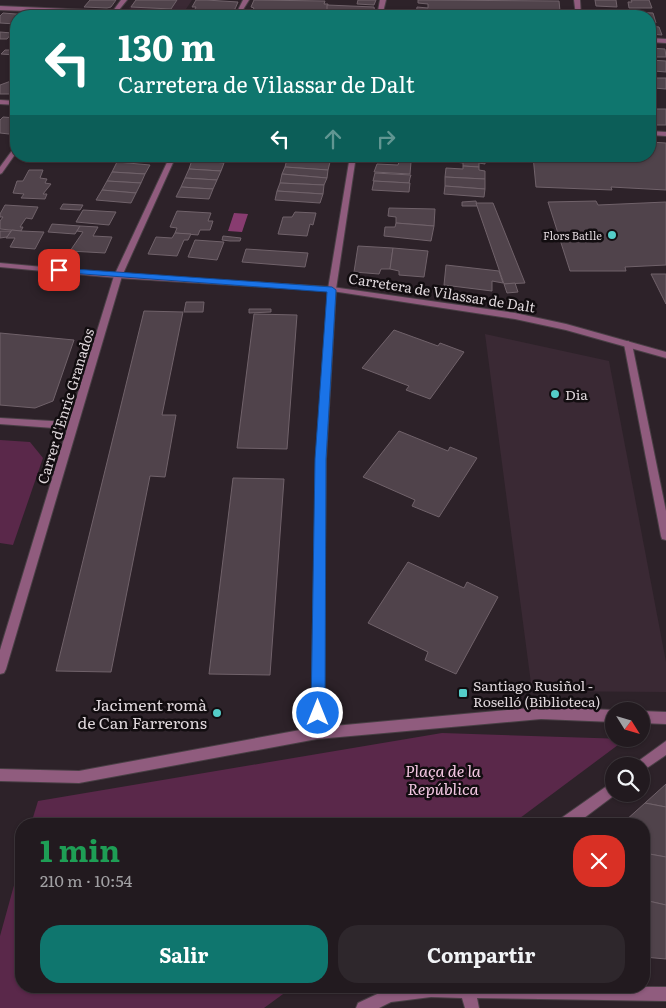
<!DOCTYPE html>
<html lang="es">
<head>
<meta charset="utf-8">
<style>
	body { margin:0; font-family:Literata,serif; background:#2e272c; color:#f1f3f6; height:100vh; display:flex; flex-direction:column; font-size:19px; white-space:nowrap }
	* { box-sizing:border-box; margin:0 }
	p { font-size:16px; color:#a2a1a4 }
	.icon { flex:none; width:28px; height:28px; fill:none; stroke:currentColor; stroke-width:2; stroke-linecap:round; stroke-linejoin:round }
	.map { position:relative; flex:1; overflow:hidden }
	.details { position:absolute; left:15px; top:818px; width:635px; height:175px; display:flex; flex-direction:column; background:#221a1f; border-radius:20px; box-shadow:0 1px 4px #0004,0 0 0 1px #3f383d }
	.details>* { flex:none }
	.guide { position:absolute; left:10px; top:10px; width:646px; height:152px; border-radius:20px; box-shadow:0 1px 4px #0004,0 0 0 1px #3f383d; background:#0f766e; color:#fff; overflow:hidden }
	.needle { width:32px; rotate:127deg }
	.controls { position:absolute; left:605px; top:702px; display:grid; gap:10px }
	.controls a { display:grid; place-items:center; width:45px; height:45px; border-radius:50%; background:#221a1f; box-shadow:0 1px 4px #0004,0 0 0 1px #3f383d; font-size:25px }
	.pin { position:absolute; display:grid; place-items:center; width:42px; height:42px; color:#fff; margin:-21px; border-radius:10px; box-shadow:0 2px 8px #0006 }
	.me { position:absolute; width:55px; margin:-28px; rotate:0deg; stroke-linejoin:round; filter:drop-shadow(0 0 4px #0008) }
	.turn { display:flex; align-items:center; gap:18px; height:105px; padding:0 25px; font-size:22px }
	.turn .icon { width:65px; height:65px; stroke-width:2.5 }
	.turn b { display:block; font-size:35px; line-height:42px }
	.lanes { display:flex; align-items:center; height:48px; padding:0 25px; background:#0003; justify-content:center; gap:25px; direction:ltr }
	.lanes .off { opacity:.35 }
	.round { display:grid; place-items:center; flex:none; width:52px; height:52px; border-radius:20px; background:#2e272c }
	.head { display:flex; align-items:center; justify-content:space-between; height:85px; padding:0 25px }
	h1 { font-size:30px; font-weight:700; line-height:38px; color:#1e9e55 }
	.cta { display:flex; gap:10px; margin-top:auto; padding:10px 25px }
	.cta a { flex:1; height:58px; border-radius:20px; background:#0f766e; color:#fff; font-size:20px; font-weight:700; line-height:58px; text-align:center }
	.cta a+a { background:#2e272c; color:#f1f3f6 }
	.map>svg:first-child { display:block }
	.built { fill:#3a2934 }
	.green { fill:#5a284a }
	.water { fill:#883c70 }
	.building { fill:#50434b; stroke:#70626a }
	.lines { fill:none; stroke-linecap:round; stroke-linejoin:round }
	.minor-casing { stroke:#493f45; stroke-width:2 }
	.tertiary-casing { stroke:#493f45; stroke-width:2 }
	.minor { fill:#905c7e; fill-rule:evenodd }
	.tertiary { fill:#905c7e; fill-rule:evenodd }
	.route { fill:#1a73e8; stroke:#114b97 }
	.poi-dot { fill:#54cdc8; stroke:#120d10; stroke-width:2 }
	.labels { text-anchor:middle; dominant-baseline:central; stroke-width:5; stroke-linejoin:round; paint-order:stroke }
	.far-poi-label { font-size:11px; fill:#dfd7db; stroke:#120d10; text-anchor:end }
	.street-label { font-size:14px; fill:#dfd7db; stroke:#120d10 }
	.poi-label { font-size:14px; fill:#dfd7db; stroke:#120d10; text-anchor:start }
	.near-poi-label { font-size:16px; fill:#dfd7db; stroke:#120d10; text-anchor:end }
	.near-park-label { font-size:16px; font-style:italic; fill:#f3c7e2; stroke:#120d10 }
</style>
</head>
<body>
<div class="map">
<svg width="666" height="1008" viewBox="0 0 666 1008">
	<rect width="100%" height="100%" fill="#2d2229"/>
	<!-- built -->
	<g class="built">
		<path d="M 135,0 L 192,0 L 184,12 L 133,10 L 129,8 Z"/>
		<path d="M 485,334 L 609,361 L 666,662 L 666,692 L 532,691 Z"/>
	</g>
	<!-- green -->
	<g class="green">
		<path d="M 0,440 L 30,442 L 43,458 L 13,545 L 0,543 Z"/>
		<path d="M 442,733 L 626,739 L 512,824 L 31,824 L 38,801 Z"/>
		<path d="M 21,860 L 21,986 L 294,986 L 264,1008 L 0,1008 L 0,936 Z"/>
	</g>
	<!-- water -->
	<path class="water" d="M 234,213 L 248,214 L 242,232 L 228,231 Z"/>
	<!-- building -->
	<g class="building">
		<path d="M 90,0 L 116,0 L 111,7 L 107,8 L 84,7 Z"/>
		<path d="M 136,0 L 177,0 L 171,9 L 131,7 Z"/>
		<path d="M 196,0 L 206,0 L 238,2 L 235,9 L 225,12 L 194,11 L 196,7 L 192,7 Z"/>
		<path d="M 254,0 L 325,1 L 324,4 L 328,4 L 327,16 L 286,16 L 287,13 L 270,12 L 269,14 L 251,13 L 254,8 L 251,7 Z"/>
		<path d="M 358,0 L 376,0 L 374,5 L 357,4 Z"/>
		<path d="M 418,0 L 559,1 L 560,11 L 550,10 L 550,14 L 561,16 L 416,16 L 417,7 L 428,8 L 428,4 L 418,3 Z"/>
		<path d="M 595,0 L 616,0 L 617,7 L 596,6 Z"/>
		<path d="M 631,0 L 649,0 L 652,8 L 629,8 L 628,2 L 632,2 Z"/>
		<path d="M 327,5 L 374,7 L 375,13 L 373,13 L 372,16 L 327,16 Z"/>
		<path d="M 596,12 L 621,13 L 622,16 L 597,16 Z"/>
		<path d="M 628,12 L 653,13 L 656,23 L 650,23 L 650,16 L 629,16 Z"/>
		<path d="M 3,13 L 16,14 L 40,15 L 16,16 L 16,24 L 0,23 L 0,16 Z"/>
		<path d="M 650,26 L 659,27 L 662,35 L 650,34 Z"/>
		<path d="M 0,32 L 12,33 L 7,39 L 0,39 Z"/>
		<path d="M 650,48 L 665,49 L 666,57 L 650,57 Z"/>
		<path d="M 5,50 L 16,50 L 16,53 L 15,55 L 1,54 Z"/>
		<path d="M 650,60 L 666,61 L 666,72 L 654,71 L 656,75 L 650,74 Z"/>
		<path d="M 650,74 L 656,75 L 656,78 L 666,78 L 666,89 L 654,88 Z"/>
		<path d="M 13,78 L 16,78 L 16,92 L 14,94 L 0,94 L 0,85 L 11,81 Z"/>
		<rect x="650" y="109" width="16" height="16"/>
		<path d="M 3,117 L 16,118 L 16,124 L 9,134 L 0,133 L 0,120 Z"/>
		<path d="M 650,142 L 666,143 L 666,190 L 611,187 L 612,190 L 536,187 L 533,156 L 650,156 Z"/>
		<path d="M 45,156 L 77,156 L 74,162 L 43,159 Z"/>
		<path d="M 194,156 L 227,156 L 224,163 L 192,160 Z"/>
		<path d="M 288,156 L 331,156 L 330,162 L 287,159 Z"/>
		<path d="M 412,156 L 411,162 L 399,162 L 399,158 L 377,157 Z"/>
		<path d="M 447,156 L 485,156 L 485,164 L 479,163 L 479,167 L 463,166 L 463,163 L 447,161 Z"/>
		<path d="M 287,159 L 330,162 L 328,170 L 285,167 Z"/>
		<path d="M 192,160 L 224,163 L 221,171 L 189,169 Z"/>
		<path d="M 117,162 L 150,165 L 145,174 L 112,172 Z"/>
		<path d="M 399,162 L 411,162 L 410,174 L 374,172 L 377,164 L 398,165 Z"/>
		<path d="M 463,166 L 479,167 L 479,170 L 485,171 L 485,179 L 445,177 L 446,168 L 463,169 Z"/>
		<path d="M 285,167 L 328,170 L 327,178 L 282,174 Z"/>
		<path d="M 189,169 L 221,171 L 217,180 L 185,178 Z"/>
		<path d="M 29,170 L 43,170 L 40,178 L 47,179 L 45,183 L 51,184 L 43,194 L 47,194 L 45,199 L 21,198 L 24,194 L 13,193 L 17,181 L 23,181 Z"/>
		<path d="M 112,172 L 145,174 L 141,183 L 107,181 Z"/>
		<path d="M 375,173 L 411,175 L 410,178 L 409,183 L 373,181 Z"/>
		<path d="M 282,174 L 327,178 L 324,185 L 280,183 Z"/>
		<path d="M 445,177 L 485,179 L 485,189 L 445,186 Z"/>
		<path d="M 185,178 L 217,180 L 213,189 L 181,187 Z"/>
		<path d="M 107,181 L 141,183 L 136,193 L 102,190 Z"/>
		<path d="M 374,181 L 410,183 L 409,192 L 372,190 Z"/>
		<path d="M 280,183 L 324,185 L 323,194 L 277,191 Z"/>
		<path d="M 445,186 L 485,189 L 484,197 L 444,194 Z"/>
		<path d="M 181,187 L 213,189 L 209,199 L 176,197 Z"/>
		<path d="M 102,190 L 136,193 L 131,203 L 96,200 Z"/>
		<path d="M 277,191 L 323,194 L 320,203 L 275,200 Z"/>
		<path d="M 476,201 L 477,206 L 462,206 L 462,202 Z"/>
		<path d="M 596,201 L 598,205 L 666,202 L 666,265 L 625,267 L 626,271 L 570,271 L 548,202 Z"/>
		<path d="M 476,203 L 493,203 L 525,283 L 504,284 Z"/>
		<path d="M 63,204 L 83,205 L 80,210 L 60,209 Z"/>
		<path d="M 5,205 L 38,207 L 32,219 L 26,218 L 20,227 L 23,227 L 21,231 L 0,229 L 0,221 L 3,217 L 0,217 L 0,214 Z"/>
		<path d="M 389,208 L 435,209 L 434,226 L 396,223 L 396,217 L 388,216 Z"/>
		<path d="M 83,210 L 116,212 L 109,225 L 76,222 Z"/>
		<path d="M 177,211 L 211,213 L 208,221 L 213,221 L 210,230 L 200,230 L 198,235 L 175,233 L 177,228 L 170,227 Z"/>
		<path d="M 295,212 L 316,213 L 313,225 L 310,224 L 307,236 L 278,234 L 283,217 L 292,217 Z"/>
		<path d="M 396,223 L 434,226 L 431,241 L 384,236 L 385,227 L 395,227 Z"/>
		<path d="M 52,224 L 80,226 L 75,234 L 48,232 Z"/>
		<path d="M 80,226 L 98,227 L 93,236 L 112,237 L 105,253 L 70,251 L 83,232 L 77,231 Z"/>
		<path d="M 12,230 L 21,231 L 44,232 L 35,249 L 10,247 L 15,238 L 6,238 Z"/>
		<path d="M 0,231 L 11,231 L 7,237 L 0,238 Z"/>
		<path d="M 175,233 L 191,234 L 188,240 L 184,240 L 177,256 L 148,254 L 156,237 L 172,238 Z"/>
		<path d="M 223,236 L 241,238 L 240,241 L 230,241 L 222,240 Z"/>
		<path d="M 195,240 L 224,242 L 217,260 L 188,257 Z"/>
		<path d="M 358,246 L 393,248 L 390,269 L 381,269 L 379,274 L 354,272 Z"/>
		<path d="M 393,248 L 428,251 L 424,277 L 399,275 L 399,271 L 390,269 Z"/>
		<path d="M 246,249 L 308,253 L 305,267 L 242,262 Z"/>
		<path d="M 446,265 L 499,271 L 503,283 L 492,281 L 492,291 L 444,285 Z"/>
		<path d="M 651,274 L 666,274 L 666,304 Z"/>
		<path d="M 515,283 L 518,292 L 507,293 L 504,284 Z"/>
		<path d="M 186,302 L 204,302 L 203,312 L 184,312 Z"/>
		<path d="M 249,309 L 271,309 L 271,312 L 249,313 Z"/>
		<path d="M 144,311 L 183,312 L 162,415 L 176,415 L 165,477 L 150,476 L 111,672 L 56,671 Z"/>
		<path d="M 254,314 L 297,315 L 287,449 L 237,448 Z"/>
		<path d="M 394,330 L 438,346 L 440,343 L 464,352 L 430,399 L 406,390 L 409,386 L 362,368 Z"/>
		<path d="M 0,333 L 74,340 L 53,401 L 35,408 L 0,405 Z"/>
		<path d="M 399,431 L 448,451 L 450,447 L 477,458 L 439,517 L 412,506 L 415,500 L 363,477 Z"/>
		<path d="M 233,478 L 284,479 L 270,675 L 209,674 Z"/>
		<path d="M 408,562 L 464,588 L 467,582 L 498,597 L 456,674 L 425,660 L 428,652 L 368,623 Z"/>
		<path d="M 666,784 L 666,807 L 645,803 Z"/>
		<path d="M 645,803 L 666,807 L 666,857 L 644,853 L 644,824 L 626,824 L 625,821 Z"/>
		<path d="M 644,853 L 666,857 L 666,905 L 644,900 Z"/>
		<path d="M 644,900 L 666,905 L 666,959 L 644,957 Z"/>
	</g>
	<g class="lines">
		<defs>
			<g id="minor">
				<path d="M 121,0 L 127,0 L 118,11 L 201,14 L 204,16 L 115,14 L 111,16 L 110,14 L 0,10 L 0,6 L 113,11 Z"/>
				<path d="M 243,0 L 249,0 L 239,16 L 235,16 Z"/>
				<path d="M 380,0 L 386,0 L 382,16 L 377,16 Z"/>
				<path d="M 574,0 L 580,0 L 581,16 L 576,16 Z"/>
				<path d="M 650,38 L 666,39 L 666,43 L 650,42 Z"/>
				<path d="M 0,100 L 16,101 L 16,105 L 0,104 Z"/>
				<path d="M 650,131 L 666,132 L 666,136 L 650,135 Z"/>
				<path d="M 16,147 L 16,153 L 2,173 L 0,174 L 0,167 L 14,148 Z"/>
				<path d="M 170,156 L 176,156 L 122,276 L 6,669 L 4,673 L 0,674 L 0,650 L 67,429 L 0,424 L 0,418 L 69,422 L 114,276 Z"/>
				<path d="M 350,156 L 356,156 L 336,289 L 326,459 L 323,727 L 541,707 L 614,710 L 616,711 L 614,711 L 614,722 L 541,719 L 317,739 L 79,783 L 0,781 L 0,769 L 79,771 L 311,728 L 316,459 L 328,289 Z"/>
				<path d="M 628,341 L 632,344 L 666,511 L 666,540 L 662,539 L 661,536 L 624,344 Z"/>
				<path d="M 641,711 L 666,712 L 666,724 L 641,723 Z"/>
				<path d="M 666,741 L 666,755 L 641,772 L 641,766 L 635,766 L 637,762 Z"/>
				<path d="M 614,781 L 614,794 L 616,794 L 576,824 L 559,824 L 560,819 Z"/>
				<path d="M 402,986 L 666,987 L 666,1001 L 477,998 L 479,1008 L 465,1008 L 462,998 L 431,997 L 391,1002 L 379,1008 L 356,1008 L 358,1003 L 390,988 Z"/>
			</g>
			<path id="tertiary" d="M 0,263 L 118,274 L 332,287 L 515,313 L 566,324 L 666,352 L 666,358 L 566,330 L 515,319 L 332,291 L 118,278 L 0,267 Z"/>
		</defs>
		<!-- minor casing -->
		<use href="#minor" class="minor-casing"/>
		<!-- tertiary casing -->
		<use href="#tertiary" class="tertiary-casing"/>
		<!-- minor -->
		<use href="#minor" class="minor"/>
		<!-- tertiary -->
		<use href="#tertiary" class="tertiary"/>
	</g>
	<!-- route -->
	<path class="route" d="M 59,268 L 332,287 L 336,290 L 326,459 L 325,713 L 323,718 L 318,720 L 313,718 L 311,713 L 315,459 L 327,292 L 56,272 L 55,270 Z"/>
	<!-- markers -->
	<g class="poi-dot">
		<circle cx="612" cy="235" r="5"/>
		<circle cx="555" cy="394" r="5"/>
		<rect x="458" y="688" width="10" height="10" rx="2.5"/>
		<circle cx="217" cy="713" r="5"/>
	</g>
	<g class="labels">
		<!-- far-poi labels -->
		<g class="far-poi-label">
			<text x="602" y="235">Flors Batlle</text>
		</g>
		<!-- street labels -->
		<g class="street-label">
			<text transform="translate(442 292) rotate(9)">Carretera de Vilassar de Dalt</text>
			<text transform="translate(65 406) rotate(-73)">Carrer d'Enric Granados</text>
		</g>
		<!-- poi labels -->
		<g class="poi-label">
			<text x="565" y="394">Dia</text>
			<text x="473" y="685">Santiago Rusiñol -<tspan x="473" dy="16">Roselló (Biblioteca)</tspan></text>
		</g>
		<!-- near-poi labels -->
		<g class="near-poi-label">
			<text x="207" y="704">Jaciment romà<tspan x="207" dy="18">de Can Farrerons</tspan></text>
		</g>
		<!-- near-park labels -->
		<g class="near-park-label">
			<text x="443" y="770">Plaça de la<tspan x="443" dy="18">República</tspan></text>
		</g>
	</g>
</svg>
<div class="controls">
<a><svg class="needle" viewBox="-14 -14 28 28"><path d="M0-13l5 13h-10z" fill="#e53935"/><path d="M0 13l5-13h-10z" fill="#a2a1a4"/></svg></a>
<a><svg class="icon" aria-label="search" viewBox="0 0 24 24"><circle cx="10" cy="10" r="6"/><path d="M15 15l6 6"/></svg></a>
</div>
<div class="pin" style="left:59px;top:270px;background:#d93025"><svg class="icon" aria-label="arrive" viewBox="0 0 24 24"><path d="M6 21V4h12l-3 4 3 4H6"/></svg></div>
<svg class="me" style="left:318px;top:713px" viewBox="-20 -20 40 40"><circle r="17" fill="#1a73e8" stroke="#fff" stroke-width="3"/><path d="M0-11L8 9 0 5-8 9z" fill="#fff"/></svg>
<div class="guide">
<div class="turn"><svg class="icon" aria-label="left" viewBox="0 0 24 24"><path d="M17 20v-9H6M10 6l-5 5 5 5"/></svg><div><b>130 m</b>Carretera de Vilassar de Dalt</div></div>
<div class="lanes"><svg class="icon" aria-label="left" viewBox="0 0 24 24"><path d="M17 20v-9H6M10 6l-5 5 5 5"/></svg><svg class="icon off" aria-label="ahead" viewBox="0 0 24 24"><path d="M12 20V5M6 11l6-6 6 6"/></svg><svg class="icon off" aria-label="right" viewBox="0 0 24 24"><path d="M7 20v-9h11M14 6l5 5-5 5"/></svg></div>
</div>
<section class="details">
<div class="head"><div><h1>1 min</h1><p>210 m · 10:54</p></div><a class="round" style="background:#d93025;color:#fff"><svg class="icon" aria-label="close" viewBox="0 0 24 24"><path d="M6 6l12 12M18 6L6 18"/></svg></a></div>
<div class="cta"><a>Salir</a><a>Compartir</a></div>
</section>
</div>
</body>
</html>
